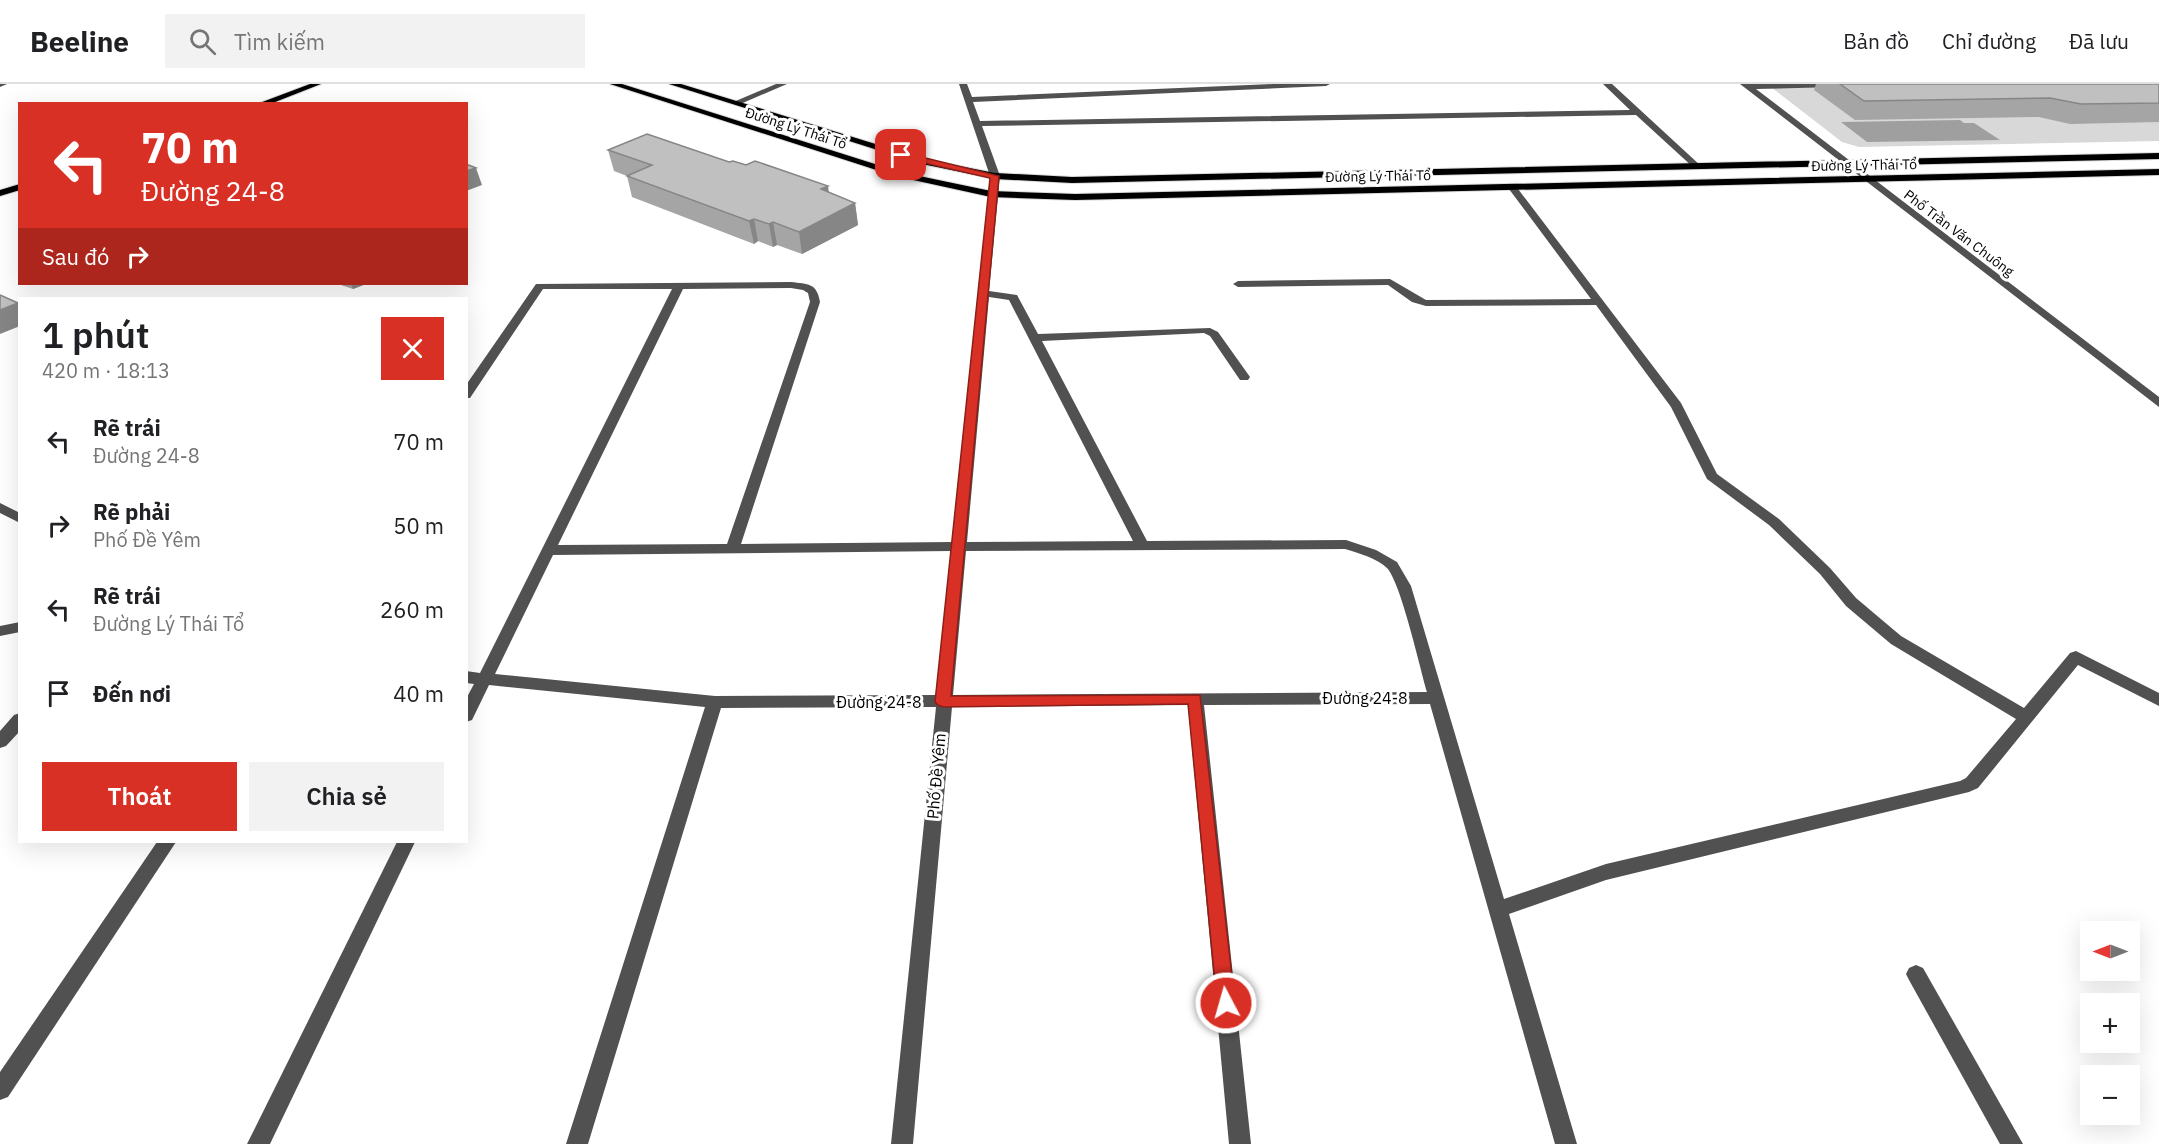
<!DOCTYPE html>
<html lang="vi">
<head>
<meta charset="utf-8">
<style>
	body { margin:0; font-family:"IBM Plex Sans",sans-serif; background:#f2f2f2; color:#202124; height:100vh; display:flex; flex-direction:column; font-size:22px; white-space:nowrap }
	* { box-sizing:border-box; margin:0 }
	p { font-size:20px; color:#757577 }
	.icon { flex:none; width:33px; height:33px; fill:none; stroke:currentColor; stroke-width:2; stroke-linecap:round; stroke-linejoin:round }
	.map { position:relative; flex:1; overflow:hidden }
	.side { position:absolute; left:18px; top:213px; width:450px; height:546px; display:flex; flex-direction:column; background:#fff; border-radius:0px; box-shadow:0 6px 24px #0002 }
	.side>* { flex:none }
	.hud { position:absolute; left:18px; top:18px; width:450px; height:183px; border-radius:0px; box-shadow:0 6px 24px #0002; background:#d93025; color:#fff; overflow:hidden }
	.needle { width:39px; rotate:270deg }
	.buttons { position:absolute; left:2080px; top:837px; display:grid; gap:12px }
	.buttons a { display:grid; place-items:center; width:60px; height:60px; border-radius:0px; background:#fff; box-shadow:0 6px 24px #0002; font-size:30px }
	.pin { position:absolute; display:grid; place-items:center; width:51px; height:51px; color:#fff; margin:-26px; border-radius:12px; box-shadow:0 3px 9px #0006 }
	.me { position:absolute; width:66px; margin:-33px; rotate:354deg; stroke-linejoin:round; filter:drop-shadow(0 0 4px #0008) }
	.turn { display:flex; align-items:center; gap:21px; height:126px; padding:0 24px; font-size:27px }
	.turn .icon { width:78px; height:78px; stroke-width:2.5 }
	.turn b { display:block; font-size:42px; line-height:51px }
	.then { display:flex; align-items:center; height:57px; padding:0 24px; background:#0003; gap:12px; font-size:22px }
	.round { display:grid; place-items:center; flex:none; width:63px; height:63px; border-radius:0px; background:#f2f2f2 }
	.headline { display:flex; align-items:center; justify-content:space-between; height:102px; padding:0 24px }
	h1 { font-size:36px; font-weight:600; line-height:45px }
	.action { display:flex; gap:12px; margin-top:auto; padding:12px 24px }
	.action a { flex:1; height:69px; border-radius:0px; background:#d93025; color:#fff; font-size:24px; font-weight:600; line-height:69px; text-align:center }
	.action a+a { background:#f2f2f2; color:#202124 }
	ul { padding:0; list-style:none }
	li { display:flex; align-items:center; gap:18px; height:84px; padding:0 24px }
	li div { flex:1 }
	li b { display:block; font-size:22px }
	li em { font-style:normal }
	header { display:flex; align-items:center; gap:36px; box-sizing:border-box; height:84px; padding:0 30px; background:#fff; border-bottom:2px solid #e0e0e0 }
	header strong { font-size:28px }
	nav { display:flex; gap:33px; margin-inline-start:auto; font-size:21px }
	.search { width:420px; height:54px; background:#f2f2f2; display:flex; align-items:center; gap:15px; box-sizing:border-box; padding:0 21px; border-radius:0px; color:#757577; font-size:22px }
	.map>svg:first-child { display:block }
	.green { fill:#d8d8d8 }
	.water { fill:#9f9f9f }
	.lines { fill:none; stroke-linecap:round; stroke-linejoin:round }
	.major-casing { stroke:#dbdbdb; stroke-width:2 }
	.minor { fill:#515151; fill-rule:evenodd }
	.major { fill:#000; fill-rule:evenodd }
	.wall { fill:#a5a5a5 }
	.shaded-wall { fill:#868686 }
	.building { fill:#c0c0c0; stroke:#868686; stroke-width:1.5 }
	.route { fill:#d93025; stroke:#8d1f18; stroke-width:1.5 }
	.labels { text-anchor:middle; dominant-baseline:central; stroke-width:6; stroke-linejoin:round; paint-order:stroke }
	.far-street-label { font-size:14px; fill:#000; stroke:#fff }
	.street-label { font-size:16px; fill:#000; stroke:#fff }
</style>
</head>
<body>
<header>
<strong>Beeline</strong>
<div class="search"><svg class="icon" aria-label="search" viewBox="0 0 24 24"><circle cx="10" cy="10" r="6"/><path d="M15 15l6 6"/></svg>Tìm kiếm</div>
<nav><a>Bản đồ</a><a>Chỉ đường</a><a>Đã lưu</a></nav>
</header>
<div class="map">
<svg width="2159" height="1060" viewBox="0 0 2159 1060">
	<rect width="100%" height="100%" fill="#fff"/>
	<!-- green -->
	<path class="green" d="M 1767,0 L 2159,0 L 2159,57 L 1859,63 L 1842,58 Z"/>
	<!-- water -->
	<path class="water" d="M 1960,36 L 1964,39 L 1974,39 L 2000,56 L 1867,58 L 1841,38 Z"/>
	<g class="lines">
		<defs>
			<g id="major">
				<path d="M 310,0 L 321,0 L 270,20 L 257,20 Z"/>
				<path d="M 610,0 L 622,0 L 900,88 L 991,107 L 1075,110 L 2159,85 L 2159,91 L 1075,116 L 991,113 L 895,92 Z"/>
				<path d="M 669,0 L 681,0 L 924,75 L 995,89 L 1072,93 L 2159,69 L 2159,75 L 1072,99 L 995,95 L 922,80 Z"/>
				<path d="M 20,100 L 20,106 L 0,112 L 0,106 Z"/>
			</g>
		</defs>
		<!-- major casing -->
		<use href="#major" class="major-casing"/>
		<!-- minor -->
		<g class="minor">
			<path d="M 0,0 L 7,0 L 0,3 Z"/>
			<path d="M 776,0 L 787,0 L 738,21 L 731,19 Z"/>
			<path d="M 959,0 L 967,0 L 972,13 L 1273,0 L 1330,0 L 1326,2 L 973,18 L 980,37 L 1630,26 L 1603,0 L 1612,0 L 1701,82 L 1694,84 L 1636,31 L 982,42 L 1000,92 L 989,207 L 1017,211 L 1038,250 L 1210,244 L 1218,248 L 1250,293 L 1248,296 L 1240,296 L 1210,252 L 1204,249 L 1042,257 L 1147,457 L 1346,456 L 1376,466 L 1397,478 L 1411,502 L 1504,815 L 1606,780 L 1960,697 L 1966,694 L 2016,635 L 1891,560 L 1846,522 L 1820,490 L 1769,441 L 1707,395 L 1671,323 L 1596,221 L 1426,222 L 1412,218 L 1388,201 L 1238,203 L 1233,200 L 1238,197 L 1390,195 L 1426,216 L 1591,215 L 1509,105 L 1509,101 L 1515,101 L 1681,319 L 1717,390 L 1779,435 L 1830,484 L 1856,514 L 1901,552 L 2024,624 L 2070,569 L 2076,567 L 2159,609 L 2159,622 L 2078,581 L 1978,704 L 1969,708 L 1606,796 L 1509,830 L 1577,1060 L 1555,1060 L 1430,620 L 1204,621 L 1251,1060 L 1229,1060 L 1188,621 L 952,623 L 913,1060 L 891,1060 L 936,623 L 721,624 L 588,1060 L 566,1060 L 705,623 L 489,601 L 472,636 L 466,638 L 466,615 L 474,600 L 466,599 L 466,587 L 480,589 L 672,205 L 543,205 L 470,314 L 466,314 L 466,301 L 536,200 L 791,198 C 808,200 817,199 820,218 L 741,460 L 953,458 L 990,92 ZM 791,204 L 803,206 L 808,209 L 810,218 L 727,460 L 558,461 L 683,205 ZM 989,213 L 1009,216 L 1133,457 L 967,458 ZM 1345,465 C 1358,469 1377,474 1387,484 C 1401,499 1420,584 1427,608 L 953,611 L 966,467 ZM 952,467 L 937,611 L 715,612 L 495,590 L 553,471 Z"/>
			<path d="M 1740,0 L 1879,0 L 1875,2 L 1756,5 L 2159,313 L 2159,323 Z"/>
			<path d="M 0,419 L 20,429 L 20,439 L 0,429 Z"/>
			<path d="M 20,538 L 20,548 L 0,552 L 0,542 Z"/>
			<path d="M 20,629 L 20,647 L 6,662 L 0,664 L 0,647 L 14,631 Z"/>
			<path d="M 157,758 L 176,758 L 8,1013 L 0,1016 L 0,988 Z"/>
			<path d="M 397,758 L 415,758 L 270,1060 L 247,1060 Z"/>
			<path d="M 1916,881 L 1923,884 L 2023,1060 L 2000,1060 L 1909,896 L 1906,890 L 1909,884 Z"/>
		</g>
		<!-- major -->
		<use href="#major" class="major"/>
	</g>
	<!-- wall -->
	<g class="wall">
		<path d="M 1816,0 L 2159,0 L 2159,38 L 2070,40 L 2039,33 L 1855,36 L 1814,6 Z"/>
		<path d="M 608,66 L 729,78 L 855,119 L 858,141 L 802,170 L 777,161 L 773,163 L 758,157 L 754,160 L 632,113 L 627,92 L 614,87 Z"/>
		<path d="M 338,200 L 366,200 L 353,205 Z"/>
	</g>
	<!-- shaded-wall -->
	<g class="shaded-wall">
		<path d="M 476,84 L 482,101 L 466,107 L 466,87 Z"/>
		<path d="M 828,102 L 831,124 L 821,105 Z"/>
		<path d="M 855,119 L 858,141 L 802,170 L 799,148 Z"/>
		<path d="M 754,135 L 758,157 L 754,160 L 749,137 Z"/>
		<path d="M 773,138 L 777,161 L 773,163 L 769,140 Z"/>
		<path d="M 351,200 L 366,200 L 353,205 Z"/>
		<path d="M 18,219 L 20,222 L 20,242 L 0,250 L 0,226 Z"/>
	</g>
	<!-- building -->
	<g class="building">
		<path d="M 1840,0 L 2159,0 L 2159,19 L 2081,20 L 2050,14 L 1864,17 Z"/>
		<path d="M 647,50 L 729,78 L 733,77 L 746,81 L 755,77 L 828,102 L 821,105 L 855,119 L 799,148 L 773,138 L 769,140 L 754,135 L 749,137 L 627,92 L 652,81 L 608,66 Z"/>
		<path d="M 466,80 L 476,84 L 466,87 Z"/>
		<path d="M 0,211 L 18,219 L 0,226 Z"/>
	</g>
	<!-- route -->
	<path class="route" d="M 901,68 L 999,92 L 951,612 L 1200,611 L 1235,919 L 1232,925 L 1226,928 L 1219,925 L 1217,919 L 1188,620 L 943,623 L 938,621 L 935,618 L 990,94 L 898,73 L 898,69 Z"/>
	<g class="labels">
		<!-- far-street labels -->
		<g class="far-street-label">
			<text transform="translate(796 44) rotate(18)">Đường Lý Thái Tổ</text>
			<text transform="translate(1864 81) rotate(-1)">Đường Lý Thái Tổ</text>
			<text transform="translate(1378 92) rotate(-1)">Đường Lý Thái Tổ</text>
			<text transform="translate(1959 149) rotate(37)">Phố Trần Văn Chuông</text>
		</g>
		<!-- street labels -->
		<g class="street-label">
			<text x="1365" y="614">Đường 24-8</text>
			<text x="879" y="618">Đường 24-8</text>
			<text transform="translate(936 692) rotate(-85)">Phố Đề Yêm</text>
		</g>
	</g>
</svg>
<div class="buttons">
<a><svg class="needle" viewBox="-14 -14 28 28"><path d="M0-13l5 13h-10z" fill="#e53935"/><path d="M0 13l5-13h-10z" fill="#757577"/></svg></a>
<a>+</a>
<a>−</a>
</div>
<div class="pin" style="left:901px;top:71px;background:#d93025"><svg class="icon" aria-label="arrive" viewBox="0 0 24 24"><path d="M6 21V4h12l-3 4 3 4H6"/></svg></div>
<svg class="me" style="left:1226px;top:919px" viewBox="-20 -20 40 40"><circle r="17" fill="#d93025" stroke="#fff" stroke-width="3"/><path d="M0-11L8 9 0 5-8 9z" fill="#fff"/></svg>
<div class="hud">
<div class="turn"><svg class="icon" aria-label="left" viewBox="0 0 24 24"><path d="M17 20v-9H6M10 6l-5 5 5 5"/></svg><div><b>70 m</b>Đường 24-8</div></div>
<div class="then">Sau đó<svg class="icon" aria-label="right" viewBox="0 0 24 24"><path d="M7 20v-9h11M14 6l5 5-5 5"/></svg></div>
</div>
<section class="side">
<div class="headline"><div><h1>1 phút</h1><p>420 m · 18:13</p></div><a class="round" style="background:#d93025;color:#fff"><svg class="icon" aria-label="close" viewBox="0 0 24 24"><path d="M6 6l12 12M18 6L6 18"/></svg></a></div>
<ul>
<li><svg class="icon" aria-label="left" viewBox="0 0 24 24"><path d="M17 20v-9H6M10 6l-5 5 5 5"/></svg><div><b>Rẽ trái</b><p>Đường 24-8</p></div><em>70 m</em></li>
<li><svg class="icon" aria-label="right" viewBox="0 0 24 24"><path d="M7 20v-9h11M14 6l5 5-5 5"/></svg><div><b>Rẽ phải</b><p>Phố Đề Yêm</p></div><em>50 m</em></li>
<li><svg class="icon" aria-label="left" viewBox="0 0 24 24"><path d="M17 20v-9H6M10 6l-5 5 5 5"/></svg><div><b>Rẽ trái</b><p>Đường Lý Thái Tổ</p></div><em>260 m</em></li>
<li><svg class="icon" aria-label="arrive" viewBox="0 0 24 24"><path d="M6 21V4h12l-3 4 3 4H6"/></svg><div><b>Đến nơi</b></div><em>40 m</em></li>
</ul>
<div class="action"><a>Thoát</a><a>Chia sẻ</a></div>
</section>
</div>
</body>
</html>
